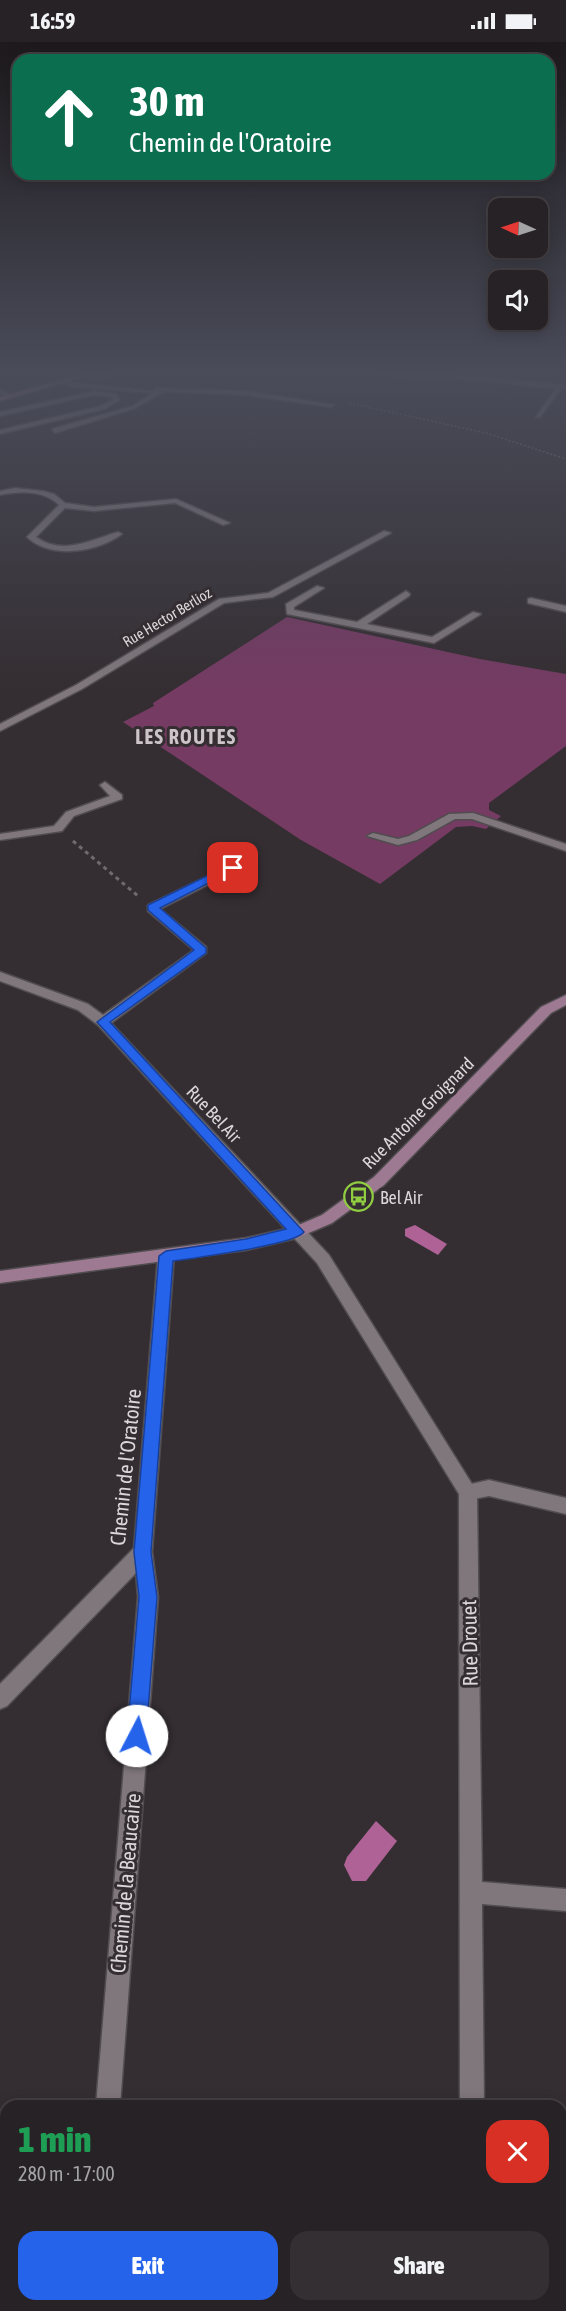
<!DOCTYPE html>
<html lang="en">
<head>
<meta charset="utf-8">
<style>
	body { margin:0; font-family:"Asap Condensed",sans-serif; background:#332f32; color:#f1f3f6; height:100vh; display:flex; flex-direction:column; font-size:22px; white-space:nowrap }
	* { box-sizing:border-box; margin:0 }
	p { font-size:20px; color:#a4a4a7 }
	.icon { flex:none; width:33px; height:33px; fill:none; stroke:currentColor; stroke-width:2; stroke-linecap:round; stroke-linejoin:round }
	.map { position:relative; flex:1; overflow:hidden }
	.side { position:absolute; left:0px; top:2058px; width:567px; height:212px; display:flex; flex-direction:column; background:#272226; border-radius:18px 18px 0 0; box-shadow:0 3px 15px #0003,0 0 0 2px #433f43 }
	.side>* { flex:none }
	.top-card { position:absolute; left:12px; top:12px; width:543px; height:126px; border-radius:18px; box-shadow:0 3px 15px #0003,0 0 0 2px #433f43; background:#0b6e4f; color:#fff; overflow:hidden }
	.needle { width:39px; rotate:273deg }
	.tools { position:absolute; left:488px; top:156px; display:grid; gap:12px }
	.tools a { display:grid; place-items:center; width:60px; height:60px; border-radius:12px; background:#272226; box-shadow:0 3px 15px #0003,0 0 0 2px #433f43; font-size:30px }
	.pin { position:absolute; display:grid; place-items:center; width:51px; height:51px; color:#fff; margin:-26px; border-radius:12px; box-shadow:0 3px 9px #0006 }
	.me { position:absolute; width:66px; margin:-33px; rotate:5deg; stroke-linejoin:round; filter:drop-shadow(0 0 4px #0008) }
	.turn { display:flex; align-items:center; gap:21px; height:126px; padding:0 18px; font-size:27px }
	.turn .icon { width:78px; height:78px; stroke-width:2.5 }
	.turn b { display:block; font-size:42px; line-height:51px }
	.round { display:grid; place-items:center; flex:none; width:63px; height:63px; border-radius:18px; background:#332f32 }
	.overview { display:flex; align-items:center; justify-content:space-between; height:102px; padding:0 18px }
	h1 { font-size:36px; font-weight:800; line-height:45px; color:#1e9e55 }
	.button { display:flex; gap:12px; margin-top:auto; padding:12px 18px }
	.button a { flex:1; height:69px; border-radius:18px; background:#2563eb; color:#fff; font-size:24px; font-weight:800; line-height:69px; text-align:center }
	.button a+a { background:#332f32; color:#f1f3f6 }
	.status { display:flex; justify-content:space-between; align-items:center; height:42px; padding:0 30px; background:#272226; direction:ltr }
	.status svg { height:16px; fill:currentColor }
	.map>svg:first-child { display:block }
	.green { fill:#753b63 }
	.water { fill:#ae6296 }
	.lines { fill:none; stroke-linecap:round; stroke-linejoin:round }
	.service-casing { stroke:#514c4f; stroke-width:3 }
	.minor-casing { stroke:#514c4f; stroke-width:3 }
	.secondary-casing { stroke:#514c4f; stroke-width:3 }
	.path-far1 { stroke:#706a6e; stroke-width:1.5; stroke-dasharray:2 2; stroke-linecap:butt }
	.path { stroke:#706a6e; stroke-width:3; stroke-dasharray:4 4; stroke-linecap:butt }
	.service { fill:#7f777c; fill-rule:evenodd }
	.minor { fill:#7f777c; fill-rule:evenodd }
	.secondary { fill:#9d7a92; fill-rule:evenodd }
	.route { fill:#2563eb; stroke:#184099; stroke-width:1.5 }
	.labels { text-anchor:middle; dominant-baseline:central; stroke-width:6; stroke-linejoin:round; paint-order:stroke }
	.far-street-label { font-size:15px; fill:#dbd6d9; stroke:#342e32 }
	.street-label { font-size:18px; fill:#dbd6d9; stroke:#342e32 }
	.poi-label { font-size:18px; fill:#dbd6d9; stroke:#342e32; text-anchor:start }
	.far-district-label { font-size:20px; font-weight:bold; letter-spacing:1.5px; fill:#cdc4ca; stroke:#342e32 }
	.near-street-label { font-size:21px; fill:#dbd6d9; stroke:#342e32 }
</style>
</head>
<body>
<div class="status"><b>16:59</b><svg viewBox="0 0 49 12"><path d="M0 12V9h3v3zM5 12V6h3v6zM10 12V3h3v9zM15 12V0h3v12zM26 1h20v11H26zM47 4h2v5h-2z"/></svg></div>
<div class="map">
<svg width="566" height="2269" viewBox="0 0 566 2269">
	<rect width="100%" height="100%" fill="#342e32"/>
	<!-- green -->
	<path class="green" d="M 287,575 L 480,617 L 566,632 L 566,704 L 489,761 L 489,768 L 501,774 L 486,787 L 472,784 L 456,785 L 380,842 L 301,798 L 123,680 L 154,664 L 153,661 Z"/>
	<!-- water -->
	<g class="water">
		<path d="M 415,1183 L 447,1202 L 438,1213 L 405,1194 L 405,1187 Z"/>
		<path d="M 376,1779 L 397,1799 L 366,1839 L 352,1839 L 344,1823 L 347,1815 Z"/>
	</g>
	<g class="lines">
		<defs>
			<g id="service">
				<path d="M 558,343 L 563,344 L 540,375 L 536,375 Z"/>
				<path d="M 156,346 L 246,349 L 334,363 L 331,365 L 246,353 L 154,349 Z"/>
				<path d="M 94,349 L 117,352 L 120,358 L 105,367 L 0,392 L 0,388 L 101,364 L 113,357 L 112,355 L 94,353 L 0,374 L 0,370 Z"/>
				<path d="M 15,446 L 43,449 L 54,452 L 65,461 L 94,465 L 176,457 L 230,481 L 223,483 L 175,461 L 94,469 L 65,466 L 36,495 C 63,514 90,498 118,490 L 122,492 C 97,510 51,518 27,495 L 59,463 C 44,448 19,449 0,453 L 0,449 Z"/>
				<path d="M 317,544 L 324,546 L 294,565 L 294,568 L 357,580 L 406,549 L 410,552 L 409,554 L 367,582 L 432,595 L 473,570 L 481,572 L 434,601 L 287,572 L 286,562 Z"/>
				<path d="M 473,771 L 566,802 L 566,809 L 472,777 L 455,777 L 417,798 L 398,803 L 367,794 L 373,791 L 398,797 L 409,794 L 449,772 Z"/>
				<path d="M 489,1438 L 566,1456 L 566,1472 L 489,1454 L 468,1458 L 462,1456 L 459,1450 L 462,1444 Z"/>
			</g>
			<g id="minor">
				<path d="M 228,329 L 308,329 L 305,331 L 231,331 Z"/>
				<path d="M 314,329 L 457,333 L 566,343 L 566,347 L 457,337 Z"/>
				<path d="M 64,337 L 76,341 L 163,350 L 136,366 L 55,391 L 52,387 L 132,364 L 153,351 L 75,345 L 62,340 Z"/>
				<path d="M 0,347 L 11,353 L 12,354 L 9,356 L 0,352 Z"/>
				<path d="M 384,489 L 391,491 L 273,555 L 224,561 L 82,647 L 0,689 L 0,682 L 76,643 L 219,557 L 268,551 Z"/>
				<path d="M 531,556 L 566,564 L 566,570 L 528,561 L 528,557 Z"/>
				<path d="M 105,740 L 122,753 L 122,757 L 74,774 L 62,789 L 0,798 L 0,792 L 54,784 L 66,770 L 110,754 L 100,743 Z"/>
				<path d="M 233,822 L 237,824 L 237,828 L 160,867 L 206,905 L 206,911 L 111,981 L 329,1213 L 477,1450 L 482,1840 L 566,1847 L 566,1869 L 482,1862 L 484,2064 L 460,2064 L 459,1452 L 317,1221 L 98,983 L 78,968 L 0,939 L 0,930 L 88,962 L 103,973 L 194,908 L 148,869 L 148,863 Z"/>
				<path d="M 166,1208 L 172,1210 L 174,1214 L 152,1510 L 158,1555 L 120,2064 L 96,2064 L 138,1555 L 136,1531 L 7,1664 L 0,1667 L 0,1642 L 134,1506 L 158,1214 L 160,1210 Z"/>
				<path d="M 79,2264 L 105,2264 L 104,2269 L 78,2269 Z"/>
				<rect x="458" y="2264" width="26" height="5"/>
			</g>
			<g id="secondary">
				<path d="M 92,329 L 102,329 L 93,333 L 132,329 L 91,337 L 88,334 L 0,359 L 0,355 Z"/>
				<path d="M 566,953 L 566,963 L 551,971 L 384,1143 L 332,1181 L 297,1196 L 246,1208 L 0,1241 L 0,1229 L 246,1196 L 294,1185 L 322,1173 L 374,1135 L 541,965 Z"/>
			</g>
		</defs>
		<!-- service casing -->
		<use href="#service" class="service-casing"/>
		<!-- minor casing -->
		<use href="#minor" class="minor-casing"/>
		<!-- secondary casing -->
		<use href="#secondary" class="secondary-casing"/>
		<!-- path-far1 -->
		<path class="path-far1" d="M 349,361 L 486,391 L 566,417"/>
		<!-- path -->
		<path class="path" d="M 73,799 L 138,854"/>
		<!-- service -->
		<use href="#service" class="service"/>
		<!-- minor -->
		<use href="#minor" class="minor"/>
		<!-- secondary -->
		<use href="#secondary" class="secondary"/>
	</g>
	<!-- sky -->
	<linearGradient id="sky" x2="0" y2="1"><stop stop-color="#1d191c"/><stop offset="0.51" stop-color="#4a4c5a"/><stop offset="1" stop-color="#4a4c5a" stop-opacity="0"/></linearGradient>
	<rect width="566" height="647" fill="url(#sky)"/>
	<!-- route -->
	<path class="route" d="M 229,823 L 238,826 L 160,866 L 206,906 L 206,911 L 110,980 L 304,1190 C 296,1203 193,1216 173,1219 L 151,1510 L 157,1555 L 146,1694 L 144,1701 L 137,1703 L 130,1701 L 127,1694 L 139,1555 L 134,1510 L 159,1214 L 166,1209 L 246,1197 L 286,1187 L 97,980 L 194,908 L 148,868 L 148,863 Z"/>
	<!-- icons -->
	<defs>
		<symbol id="bus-ring" viewBox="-11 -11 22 22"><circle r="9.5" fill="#342e32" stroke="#90cd41" stroke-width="1.5"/><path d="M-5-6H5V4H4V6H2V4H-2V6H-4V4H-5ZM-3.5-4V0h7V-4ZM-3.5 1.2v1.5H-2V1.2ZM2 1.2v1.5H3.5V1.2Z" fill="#90cd41"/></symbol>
	</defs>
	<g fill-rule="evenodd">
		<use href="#bus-ring" x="342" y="1138" width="33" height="33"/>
	</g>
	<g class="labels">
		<!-- far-street labels -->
		<g class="far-street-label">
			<text transform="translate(167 575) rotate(-31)">Rue Hector Berlioz</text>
		</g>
		<!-- street labels -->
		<g class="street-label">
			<text transform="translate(418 1071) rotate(-45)">Rue Antoine Groignard</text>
			<text transform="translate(214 1072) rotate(47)">Rue Bel Air</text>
		</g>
		<!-- poi labels -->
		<g class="poi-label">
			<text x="380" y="1155">Bel Air</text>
		</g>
		<!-- far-district labels -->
		<g class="far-district-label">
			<text x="186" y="694">LES ROUTES</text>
		</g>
		<!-- near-street labels -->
		<g class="near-street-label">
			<text transform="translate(125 1425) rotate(-84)">Chemin de l'Oratoire</text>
			<text transform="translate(469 1601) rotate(-91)">Rue Drouet</text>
			<text transform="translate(125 1841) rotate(-85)">Chemin de la Beaucaire</text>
		</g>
	</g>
</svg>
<div class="tools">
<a><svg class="needle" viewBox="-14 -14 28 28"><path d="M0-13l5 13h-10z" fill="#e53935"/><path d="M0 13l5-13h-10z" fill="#a4a4a7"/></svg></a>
<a><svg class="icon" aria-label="sound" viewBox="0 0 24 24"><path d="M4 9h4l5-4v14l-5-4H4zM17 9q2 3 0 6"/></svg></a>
</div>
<div class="pin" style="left:233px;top:826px;background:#d93025"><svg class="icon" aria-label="arrive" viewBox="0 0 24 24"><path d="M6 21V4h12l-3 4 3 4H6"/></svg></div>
<svg class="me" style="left:137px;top:1694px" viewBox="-20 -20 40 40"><circle r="19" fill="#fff"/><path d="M0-13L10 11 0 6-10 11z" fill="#2563eb"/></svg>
<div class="top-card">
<div class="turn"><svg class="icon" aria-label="ahead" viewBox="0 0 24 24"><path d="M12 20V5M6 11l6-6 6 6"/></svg><div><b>30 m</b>Chemin de l'Oratoire</div></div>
</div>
<section class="side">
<div class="overview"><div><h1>1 min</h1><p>280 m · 17:00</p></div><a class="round" style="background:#d93025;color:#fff"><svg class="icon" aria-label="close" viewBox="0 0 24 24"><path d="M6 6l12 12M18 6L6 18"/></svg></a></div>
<div class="button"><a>Exit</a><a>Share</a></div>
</section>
</div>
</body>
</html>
